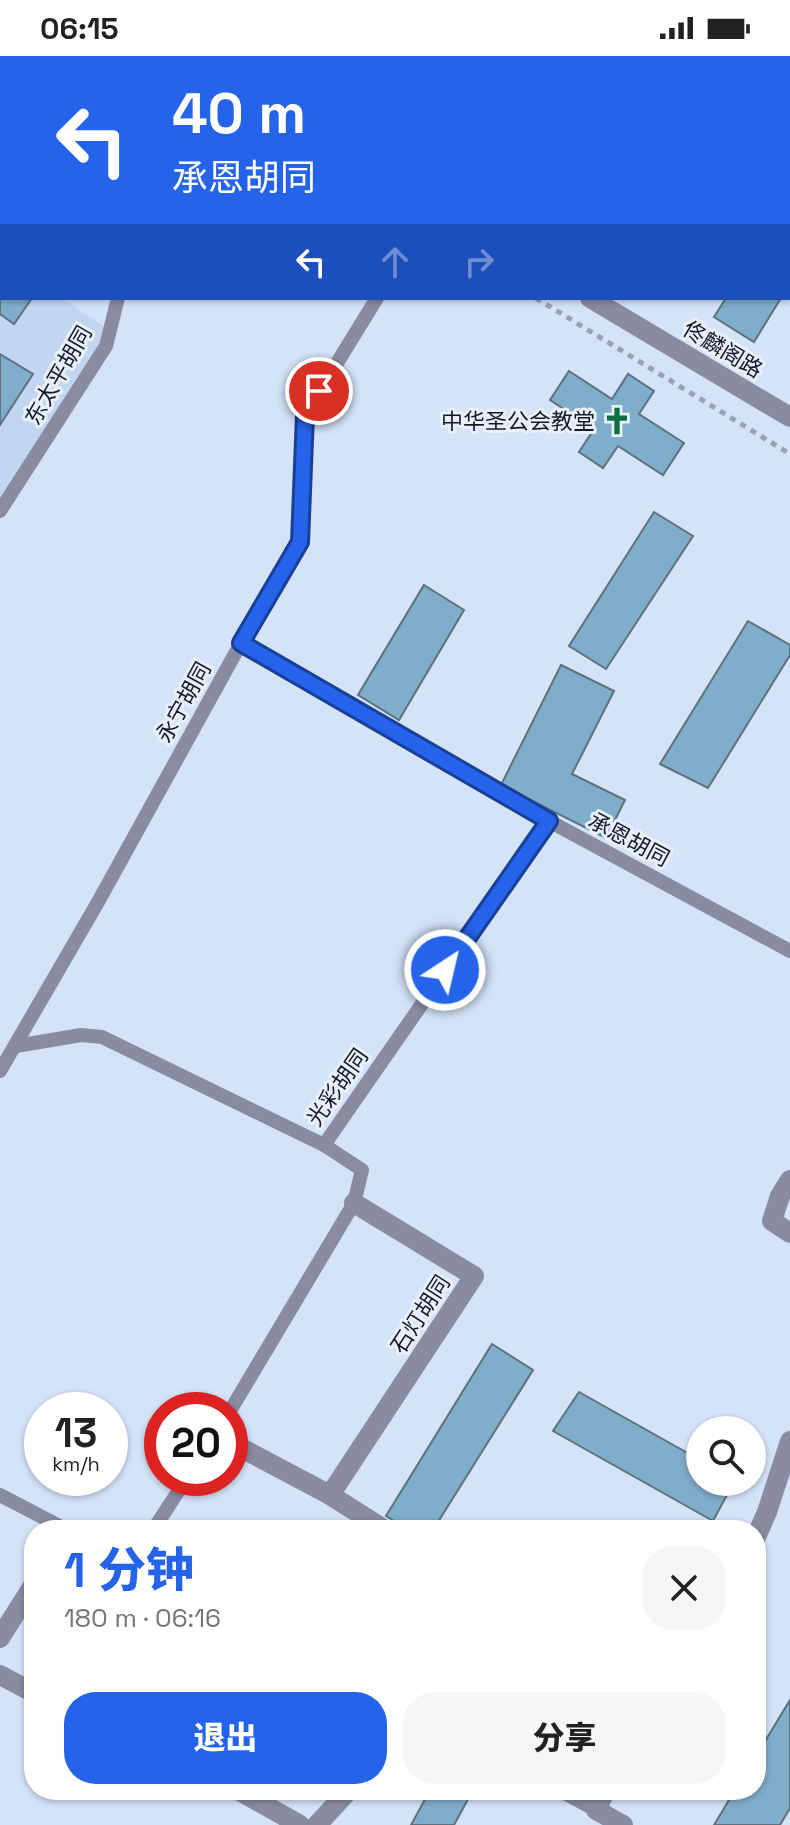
<!DOCTYPE html>
<html lang="zh">
<head>
<meta charset="utf-8">
<style>
	body { margin:0; font-family:"Space Grotesk","Noto Sans SC",sans-serif; background:#f6f6f6; color:#222; height:100vh; display:flex; flex-direction:column; font-size:30px; white-space:nowrap }
	* { box-sizing:border-box; margin:0 }
	p { font-size:26px; color:#767676 }
	.icon { flex:none; width:44px; height:44px; fill:none; stroke:currentColor; stroke-width:2; stroke-linecap:round; stroke-linejoin:round }
	.map { position:relative; flex:1; overflow:hidden }
	.drawer { position:absolute; left:24px; top:1464px; width:742px; height:280px; display:flex; flex-direction:column; background:#fff; border-radius:32px; box-shadow:0 2px 6px #0004 }
	.drawer>* { flex:none }
	.hud { position:absolute; left:0px; top:0px; width:790px; height:244px; box-shadow:0 2px 6px #0004; background:#2563eb; color:#fff; overflow:hidden }
	.fabs { position:absolute; left:686px; top:1360px; display:grid; gap:16px }
	.fabs a { display:grid; place-items:center; width:80px; height:80px; border-radius:50%; background:#fff; box-shadow:0 2px 6px #0004; font-size:40px }
	.speed { position:absolute; left:24px; top:1336px; display:flex; gap:16px; font-size:40px; font-weight:700; text-align:center }
	.speed>* { display:grid; place-content:center; width:104px; height:104px; border-radius:50%; background:#fff; box-shadow:0 2px 6px #0004; line-height:1 }
	.speed small { font-size:20px; font-weight:400 }
	.speed .limit { border:12px solid #d22; background:#fff; color:#111 }
	.pin { position:absolute; display:grid; place-items:center; width:68px; height:68px; color:#fff; margin:-34px; border:4px solid #fff; border-radius:50%; box-shadow:0 2px 8px #0007 }
	.me { position:absolute; width:88px; margin:-44px; rotate:35deg; stroke-linejoin:round; filter:drop-shadow(0 0 6px #0008) }
	.turn { display:flex; align-items:center; gap:28px; height:168px; padding:0 40px; font-size:36px }
	.turn .icon { width:104px; height:104px; stroke-width:2.5 }
	.turn b { display:block; font-size:56px; line-height:68px }
	.lanes { display:flex; align-items:center; height:76px; padding:0 40px; background:#0003; justify-content:center; gap:40px; direction:ltr }
	.lanes .off { opacity:.35 }
	.round { display:grid; place-items:center; flex:none; width:84px; height:84px; border-radius:32px; background:#f6f6f6 }
	.summary { display:flex; align-items:center; justify-content:space-between; height:136px; padding:0 40px }
	h1 { font-size:48px; font-weight:800; line-height:60px; color:#2563eb }
	.button { display:flex; gap:16px; margin-top:auto; padding:16px 40px }
	.button a { flex:1; height:92px; border-radius:32px; background:#2563eb; color:#fff; font-size:32px; font-weight:800; line-height:92px; text-align:center }
	.button a+a { background:#f6f6f6; color:#222 }
	.status { display:flex; justify-content:space-between; align-items:center; height:56px; padding:0 40px; background:#fff; direction:ltr }
	.status svg { height:22px; fill:currentColor }
	.map>svg:first-child { display:block }
	.built { fill:#c3d6f1 }
	.building { fill:#80adca; stroke:#5d717f; stroke-width:2 }
	.lines { fill:none; stroke-linecap:round; stroke-linejoin:round }
	.path { stroke:#97a3b4; stroke-width:5; stroke-dasharray:6 6; stroke-linecap:butt }
	.service { stroke:#898ca0; stroke-width:14 }
	.minor { stroke:#898ca0; stroke-width:20 }
	.route-casing { stroke:#184099; stroke-width:20 }
	.route { stroke:#2563eb; stroke-width:14 }
	.labels { text-anchor:middle; dominant-baseline:central; stroke-width:6; stroke-linejoin:round; paint-order:stroke }
	.street-label { font-size:22px; fill:#151a22; stroke:#e7f0fc }
	.poi-label { font-size:22px; fill:#151a22; stroke:#e7f0fc; text-anchor:end }
</style>
</head>
<body>
<div class="status"><b>06:15</b><svg viewBox="0 0 49 12"><path d="M0 12V9h3v3zM5 12V6h3v6zM10 12V3h3v9zM15 12V0h3v12zM26 1h20v11H26zM47 4h2v5h-2z"/></svg></div>
<div class="map">
<svg width="790" height="1769" viewBox="0 0 790 1769">
	<rect width="100%" height="100%" fill="#d4e3f8"/>
	<!-- built -->
	<path class="built" d="M 0,202 L 2,242 L 61,242 L 111,275 L 11,449 L 0,441 Z"/>
	<!-- building -->
	<g class="building">
		<path d="M 769,0 L 790,0 L 790,41 L 788,2 L 768,2 Z"/>
		<path d="M 790,138 L 790,228 L 788,231 L 788,141 Z"/>
		<path d="M 0,185 L 2,242 L 32,242 L 14,268 L 0,258 Z"/>
		<path d="M 726,242 L 781,242 L 754,286 L 714,261 Z"/>
		<path d="M 0,298 L 33,318 L 0,369 Z"/>
		<path d="M 569,315 L 612,343 L 628,318 L 654,335 L 639,358 L 684,387 L 663,419 L 618,390 L 603,412 L 579,396 L 594,373 L 550,344 Z"/>
		<path d="M 654,456 L 693,480 L 606,613 L 569,590 Z"/>
		<path d="M 424,529 L 464,554 L 399,664 L 358,639 Z"/>
		<path d="M 748,565 L 790,589 L 790,599 L 708,732 L 660,708 Z"/>
		<path d="M 561,609 L 614,635 L 572,718 L 625,744 L 606,782 L 501,729 Z"/>
		<path d="M 492,1288 L 533,1314 L 433,1474 L 409,1474 L 386,1460 Z"/>
		<path d="M 579,1336 L 700,1404 L 700,1426 L 734,1426 L 713,1465 L 553,1375 Z"/>
		<path d="M 790,1644 L 790,1752 L 780,1769 L 714,1769 L 735,1734 L 756,1734 L 756,1700 Z"/>
		<path d="M 430,1734 L 473,1734 L 454,1769 L 411,1769 Z"/>
	</g>
	<g class="lines">
		<!-- path -->
		<g class="path">
			<path d="M 142,0 L 145,2"/>
			<path d="M 536,242 L 790,398"/>
		</g>
		<!-- service -->
		<g class="service">
			<path d="M 715,0 L 718,2"/>
			<path d="M 306,2 L 308,0"/>
			<path d="M 788,48 L 790,49"/>
			<path d="M 0,455 L 106,290 L 118,242"/>
			<path d="M 241,587 L 549,765 L 790,895"/>
			<path d="M 16,990 L 81,979 L 102,981 L 324,1089 L 549,765"/>
			<path d="M 0,1015 L 98,846 L 241,587 L 300,486 L 305,359 L 377,242"/>
			<path d="M 230,1355 L 354,1147 L 362,1114 L 324,1089"/>
			<path d="M 0,1439 L 67,1474"/>
			<path d="M 153,1474 L 187,1422"/>
			<path d="M 559,1734 L 596,1754"/>
		</g>
		<!-- minor -->
		<g class="minor">
			<path d="M 201,0 L 205,2"/>
			<path d="M 590,242 L 790,361"/>
			<path d="M 790,1124 L 780,1140 L 772,1165 L 790,1177"/>
			<path d="M 230,1386 L 330,1439 L 385,1474"/>
			<path d="M 330,1439 L 474,1220 L 354,1147"/>
			<path d="M 756,1481 L 767,1456 L 790,1385"/>
			<path d="M 0,1582 L 34,1528"/>
			<path d="M 0,1619 L 34,1637"/>
			<path d="M 238,1734 L 300,1769"/>
			<path d="M 606,1734 L 596,1754 L 623,1769"/>
			<path d="M 317,1769 L 349,1734"/>
		</g>
	</g>
	<g class="lines">
		<defs>
			<path id="route" d="M 319,335 L 305,359 L 300,486 L 241,587 L 549,765 L 445,914"/>
		</defs>
		<!-- route casing -->
		<use href="#route" class="route-casing"/>
		<!-- route -->
		<use href="#route" class="route"/>
	</g>
	<!-- icons -->
	<defs>
		<symbol id="church-bare" viewBox="-9 -9 18 18"><path d="M-1.2-6h2.4v3.5h3.3v2.4h-3.3V6h-2.4V-.1h-3.3v-2.4h3.3Z" fill="#0f6f44" stroke="#e7f0fc" stroke-width="2.5" paint-order="stroke"/></symbol>
	</defs>
	<g fill-rule="evenodd">
		<use href="#church-bare" x="597" y="345" width="40" height="40"/>
	</g>
	<g class="labels">
		<!-- street labels -->
		<g class="street-label">
			<text transform="translate(723 293) rotate(31)">佟麟阁路</text>
			<text transform="translate(58 319) rotate(-60)">东太平胡同</text>
			<text transform="translate(183 646) rotate(-61)">永宁胡同</text>
			<text transform="translate(629 783) rotate(28)">承恩胡同</text>
			<text transform="translate(337 1031) rotate(-55)">光彩胡同</text>
			<text transform="translate(420 1258) rotate(-57)">石灯胡同</text>
		</g>
		<!-- poi labels -->
		<g class="poi-label">
			<text x="595" y="365">中华圣公会教堂</text>
		</g>
	</g>
</svg>
<div class="fabs">
<a><svg class="icon" aria-label="search" viewBox="0 0 24 24"><circle cx="10" cy="10" r="6"/><path d="M15 15l6 6"/></svg></a>
</div>
<div class="speed"><div>13<small>km/h</small></div><div class="limit">20</div></div>
<div class="pin" style="left:319px;top:335px;background:#d93025"><svg class="icon" aria-label="arrive" viewBox="0 0 24 24"><path d="M6 21V4h12l-3 4 3 4H6"/></svg></div>
<svg class="me" style="left:445px;top:914px" viewBox="-20 -20 40 40"><circle r="17" fill="#2563eb" stroke="#fff" stroke-width="3"/><path d="M0-11L8 9 0 5-8 9z" fill="#fff"/></svg>
<div class="hud">
<div class="turn"><svg class="icon" aria-label="left" viewBox="0 0 24 24"><path d="M17 20v-9H6M10 6l-5 5 5 5"/></svg><div><b>40 m</b>承恩胡同</div></div>
<div class="lanes"><svg class="icon" aria-label="left" viewBox="0 0 24 24"><path d="M17 20v-9H6M10 6l-5 5 5 5"/></svg><svg class="icon off" aria-label="ahead" viewBox="0 0 24 24"><path d="M12 20V5M6 11l6-6 6 6"/></svg><svg class="icon off" aria-label="right" viewBox="0 0 24 24"><path d="M7 20v-9h11M14 6l5 5-5 5"/></svg></div>
</div>
<section class="drawer">
<div class="summary"><div><h1>1 分钟</h1><p>180 m · 06:16</p></div><a class="round"><svg class="icon" aria-label="close" viewBox="0 0 24 24"><path d="M6 6l12 12M18 6L6 18"/></svg></a></div>
<div class="button"><a>退出</a><a>分享</a></div>
</section>
</div>
</body>
</html>
